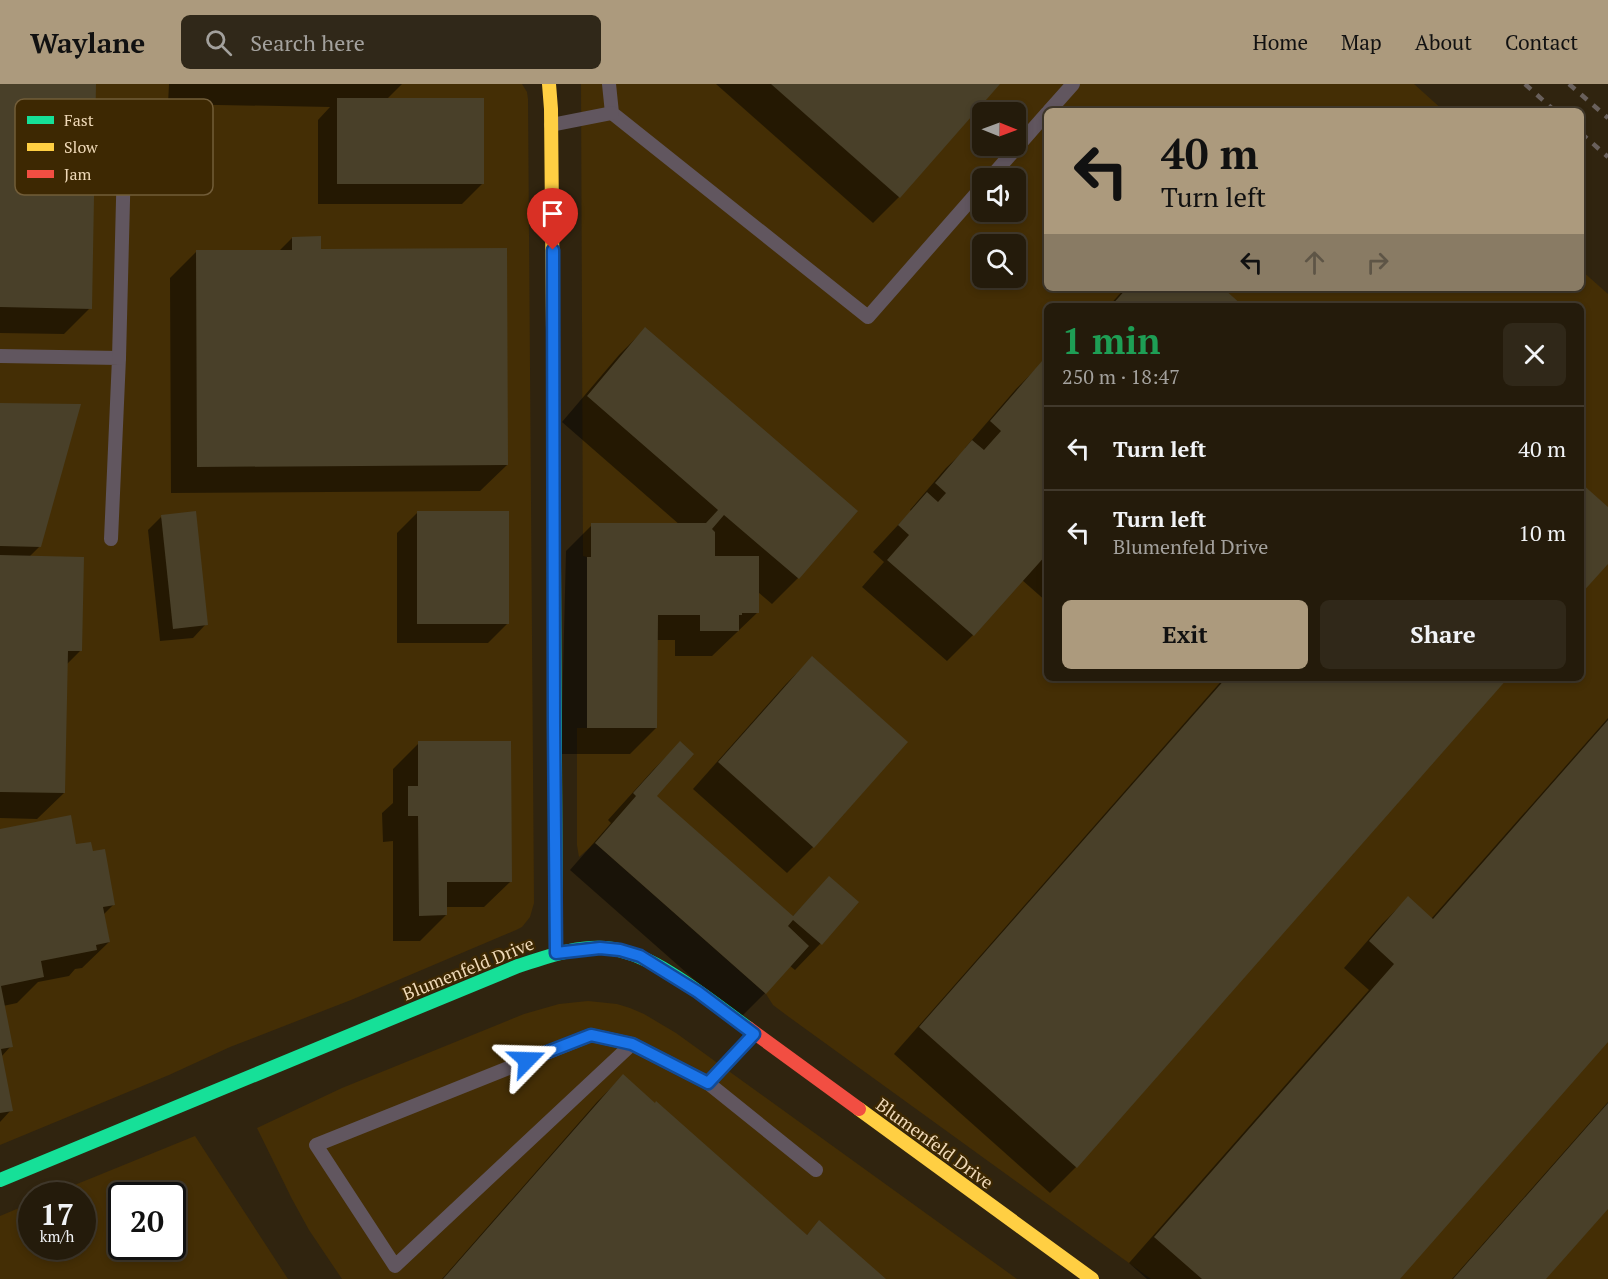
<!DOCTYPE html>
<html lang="en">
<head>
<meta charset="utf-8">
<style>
	body { margin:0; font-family:"PT Serif",serif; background:#302819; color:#f1f3f6; height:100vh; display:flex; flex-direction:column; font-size:22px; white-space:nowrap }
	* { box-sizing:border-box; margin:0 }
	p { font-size:20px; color:#a3a19d }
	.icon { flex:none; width:33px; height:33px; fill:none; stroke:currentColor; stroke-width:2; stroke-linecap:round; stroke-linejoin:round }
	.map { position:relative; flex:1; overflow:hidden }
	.side { position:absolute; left:1044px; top:219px; width:540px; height:378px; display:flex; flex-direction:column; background:#241b0b; border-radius:9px; box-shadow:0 3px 9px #0003,0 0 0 2px #41392c }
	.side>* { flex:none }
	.banner { position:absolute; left:1044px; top:24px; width:540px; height:183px; border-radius:9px; box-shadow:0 3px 9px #0003,0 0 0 2px #41392c; background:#ac9a7d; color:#111; overflow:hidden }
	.needle { width:39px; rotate:91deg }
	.fabs { position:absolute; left:972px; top:18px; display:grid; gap:12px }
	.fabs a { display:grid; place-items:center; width:54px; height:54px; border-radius:9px; background:#241b0b; box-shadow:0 3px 9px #0003,0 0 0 2px #41392c; font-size:30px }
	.speed { position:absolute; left:18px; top:1098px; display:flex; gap:12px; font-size:30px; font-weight:700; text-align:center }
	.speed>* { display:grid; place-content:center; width:78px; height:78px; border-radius:50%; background:#241b0b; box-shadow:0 3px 9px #0003,0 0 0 2px #41392c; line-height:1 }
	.speed small { font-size:15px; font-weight:400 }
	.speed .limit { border:3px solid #111; border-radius:9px; background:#fff; color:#111 }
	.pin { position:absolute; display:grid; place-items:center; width:51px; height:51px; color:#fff; margin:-62px -26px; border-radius:50% 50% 50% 0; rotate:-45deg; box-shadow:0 0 6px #0007 }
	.pin .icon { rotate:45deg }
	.me { position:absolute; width:66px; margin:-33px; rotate:68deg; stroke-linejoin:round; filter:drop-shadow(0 0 4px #0008) }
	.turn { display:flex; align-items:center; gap:21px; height:126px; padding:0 18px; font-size:27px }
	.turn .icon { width:78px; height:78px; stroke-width:2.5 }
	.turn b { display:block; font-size:42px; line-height:51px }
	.lanes { display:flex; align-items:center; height:57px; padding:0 18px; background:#0003; justify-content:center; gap:30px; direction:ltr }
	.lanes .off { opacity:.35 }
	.round { display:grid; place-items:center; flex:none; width:63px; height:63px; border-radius:9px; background:#302819 }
	.headline { display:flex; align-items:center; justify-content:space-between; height:102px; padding:0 18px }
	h1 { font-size:36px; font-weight:700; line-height:45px; color:#1e9e55 }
	.action { display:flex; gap:12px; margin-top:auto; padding:12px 18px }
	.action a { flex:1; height:69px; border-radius:9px; background:#ac9a7d; color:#111; font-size:24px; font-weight:700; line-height:69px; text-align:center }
	.action a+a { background:#302819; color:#f1f3f6 }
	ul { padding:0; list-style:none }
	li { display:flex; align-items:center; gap:18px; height:84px; padding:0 18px; border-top:2px solid #41392c }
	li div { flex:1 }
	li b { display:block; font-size:22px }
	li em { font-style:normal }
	header { display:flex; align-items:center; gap:36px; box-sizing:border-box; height:84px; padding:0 30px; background:#ac9a7d; color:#111 }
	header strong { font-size:28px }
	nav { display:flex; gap:33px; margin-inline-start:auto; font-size:21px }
	.search { width:420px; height:54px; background:#302819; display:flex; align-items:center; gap:15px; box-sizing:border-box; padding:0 21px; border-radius:9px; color:#a3a19d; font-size:22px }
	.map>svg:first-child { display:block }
	.built { fill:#442e05; fill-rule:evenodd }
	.shadow { fill:#0007 }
	.building { fill:#494029 }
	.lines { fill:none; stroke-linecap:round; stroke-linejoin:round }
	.lane { stroke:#61565f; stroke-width:14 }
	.fast { stroke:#16e098; stroke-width:14 }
	.slow { stroke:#ffcf43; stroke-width:14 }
	.jam { stroke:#f24e42; stroke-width:14 }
	.rail { stroke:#69605c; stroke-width:4.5; stroke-dasharray:8 8; stroke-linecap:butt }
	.route-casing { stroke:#114b97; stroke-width:15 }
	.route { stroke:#1a73e8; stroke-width:10 }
	.labels { text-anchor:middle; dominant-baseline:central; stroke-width:4.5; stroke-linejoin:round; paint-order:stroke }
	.street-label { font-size:18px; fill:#efd9b8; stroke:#3d2802 }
	.key { fill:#3d2802; stroke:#725d39; stroke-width:1.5 }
	.key-label { font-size:16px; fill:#efd9b8 }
</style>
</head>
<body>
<header>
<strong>Waylane</strong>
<div class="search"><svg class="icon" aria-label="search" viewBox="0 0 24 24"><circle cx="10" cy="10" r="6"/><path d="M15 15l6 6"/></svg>Search here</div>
<nav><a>Home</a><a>Map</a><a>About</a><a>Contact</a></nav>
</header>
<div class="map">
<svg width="1608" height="1195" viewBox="0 0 1608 1195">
	<rect width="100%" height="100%" fill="#30240f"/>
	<!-- built -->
	<g class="built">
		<path d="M 0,0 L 522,0 L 527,8 L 528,15 L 534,819 L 530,833 L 522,843 L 516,846 L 351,916 L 230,963 L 169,991 L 0,1061 Z"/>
		<path d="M 581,0 L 1414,0 L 1444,27 L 1047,27 L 1047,204 L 1581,204 L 1581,186 L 1608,210 L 1608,1195 L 1151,1195 L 789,933 L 773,921 L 766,910 L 595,759 L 579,773 L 577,761 L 577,644 L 587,644 L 587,473 L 583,472 ZM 982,28 L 1016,28 L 1016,62 L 982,62 ZM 982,94 L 1016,94 L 1016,128 L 982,128 ZM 982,160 L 1016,160 L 1016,194 L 982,194 ZM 1047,222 L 1581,222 L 1581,594 L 1047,594 Z"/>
		<path d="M 588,917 L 617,920 L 630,924 L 644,930 L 676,949 L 1017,1195 L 342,1195 L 309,1146 L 292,1115 L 257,1044 L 342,1004 L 524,930 L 559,920 Z"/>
		<path d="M 195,1052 L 288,1195 L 0,1195 L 0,1132 L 31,1119 L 32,1162 L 82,1162 L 82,1112 L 50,1111 ZM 122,1112 L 172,1112 L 172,1162 L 122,1162 Z"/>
	</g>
	<!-- shadow -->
	<g class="shadow">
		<path d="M 0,0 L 94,0 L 90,224 L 64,250 L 0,249 Z"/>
		<path d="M 169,0 L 402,0 L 386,16 L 482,100 L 462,120 L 318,120 L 318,36 L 330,23 L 168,20 Z"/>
		<path d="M 716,0 L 998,0 L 899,113 L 873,139 Z"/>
		<path d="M 292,154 L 320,167 L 507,381 L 480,407 L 171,409 L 170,194 L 196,168 L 279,167 Z"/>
		<path d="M 1125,204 L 1221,204 L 1241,222 L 1109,222 Z"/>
		<path d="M 645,245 L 856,427 L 798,494 L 772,520 L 758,508 L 758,528 L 712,572 L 675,572 L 675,556 L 656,556 L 656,644 L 630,670 L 561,670 L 566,467 L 592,441 L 680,441 L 562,338 L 619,271 Z"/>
		<path d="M 1042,279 L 1047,284 L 1047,518 L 1022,496 L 973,551 L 947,577 L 862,503 L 884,478 L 873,468 L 911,427 L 910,426 L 946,384 L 966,365 L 965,364 L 1016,305 Z"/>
		<path d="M 0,320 L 40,462 L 29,473 L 80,567 L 66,581 L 64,709 L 37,735 L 0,734 Z"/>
		<path d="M 417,429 L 508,539 L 488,559 L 397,559 L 397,449 Z"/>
		<path d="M 161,433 L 206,540 L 193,554 L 160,557 L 148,446 Z"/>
		<path d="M 812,574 L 813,763 L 787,789 L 693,705 L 786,600 Z"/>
		<path d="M 1224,594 L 1506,594 L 1076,1083 L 1050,1109 L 894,970 Z"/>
		<path d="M 1608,634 L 1608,956 L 1398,1195 L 1147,1195 L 1129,1179 L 1369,906 L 1344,884 L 1382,840 L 1408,814 L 1431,835 Z"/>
		<path d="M 419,659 L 511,797 L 484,823 L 446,823 L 446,831 L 420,857 L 393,857 L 393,757 L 383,758 L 382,729 L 393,719 L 393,685 Z"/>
		<path d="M 680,659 L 655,712 L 792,833 L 829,794 L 857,819 L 820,860 L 795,886 L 790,882 L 765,909 L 739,935 L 570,786 L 611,739 L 608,736 L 654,685 Z"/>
		<path d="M 0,747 L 75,762 L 114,820 L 103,831 L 109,858 L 82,884 L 75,885 L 69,892 L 38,898 L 17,919 L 3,922 L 11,962 L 1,973 L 11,1026 L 0,1038 Z"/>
		<path d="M 623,992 L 806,1152 L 819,1138 L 883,1195 L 442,1195 L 597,1018 Z"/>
		<path d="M 1608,1018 L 1608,1123 L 1544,1195 L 1452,1195 Z"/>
	</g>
	<!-- building -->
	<g class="building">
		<path d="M 0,0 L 96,0 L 92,225 L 0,223 Z"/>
		<path d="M 771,0 L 1000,0 L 900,114 Z"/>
		<rect x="337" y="14" width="147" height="86"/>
		<path d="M 321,152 L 321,165 L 507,164 L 508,381 L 197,383 L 196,166 L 292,166 L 292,153 Z"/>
		<path d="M 1127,204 L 1223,204 L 1243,222 L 1111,222 Z"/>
		<path d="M 645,243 L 858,427 L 799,495 L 724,431 L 712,445 L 715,448 L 715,472 L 759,472 L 759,529 L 742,529 L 742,531 L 739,531 L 739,547 L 700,547 L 700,531 L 658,531 L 657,644 L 587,644 L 587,473 L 591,473 L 591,439 L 706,439 L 718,426 L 587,312 Z"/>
		<path d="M 1042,277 L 1047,282 L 1047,470 L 974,552 L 887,476 L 909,451 L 898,441 L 927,408 L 938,418 L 946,409 L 935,399 L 972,356 L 984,366 L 1001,347 L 990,337 Z"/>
		<path d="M 0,319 L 81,320 L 41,463 L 0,462 Z"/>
		<path d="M 1581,399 L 1608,423 L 1608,480 L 1581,510 Z"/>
		<path d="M 196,427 L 208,541 L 173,545 L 161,431 Z"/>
		<rect x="417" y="427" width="92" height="113"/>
		<path d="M 0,471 L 84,473 L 82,567 L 68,567 L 65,709 L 0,708 Z"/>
		<path d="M 812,572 L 908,658 L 814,764 L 718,678 Z"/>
		<path d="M 1226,594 L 1508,594 L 1077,1084 L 919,943 Z"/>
		<path d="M 1608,636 L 1608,958 L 1400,1195 L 1202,1195 L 1154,1153 L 1394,880 L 1369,857 L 1408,812 L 1433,835 Z"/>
		<path d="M 418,657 L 511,657 L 512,798 L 447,798 L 447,831 L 419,832 L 418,732 L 408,732 L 408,702 L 418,702 Z"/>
		<path d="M 680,657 L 694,670 L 657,712 L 793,832 L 829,792 L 859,818 L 822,861 L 793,836 L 788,842 L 809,862 L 766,910 L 595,759 L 636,712 L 633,709 Z"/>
		<path d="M 71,731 L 76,760 L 91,758 L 93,767 L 105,765 L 115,821 L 103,823 L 110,858 L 96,861 L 97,866 L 41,877 L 44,893 L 1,902 L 13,963 L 1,965 L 13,1027 L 0,1029 L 0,745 Z"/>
		<path d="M 623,990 L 655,1019 L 656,1017 L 807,1151 L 819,1136 L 886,1195 L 443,1195 Z"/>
		<path d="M 1608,1019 L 1608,1125 L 1546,1195 L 1453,1195 Z"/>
	</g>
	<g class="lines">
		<!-- lane -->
		<g class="lane">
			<path d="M 609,0 L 612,29 L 868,233 L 982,103"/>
			<path d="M 1049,27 L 1073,0"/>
			<path d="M 551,41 L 612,29"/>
			<path d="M 990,94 L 1047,29"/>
			<path d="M 0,272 L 119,274 L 111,455"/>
			<path d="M 119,274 L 125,38"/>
			<path d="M 632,960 L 395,1182 L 316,1061 L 591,951 L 632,960 L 708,999 L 754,950"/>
			<path d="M 708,999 L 816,1086"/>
		</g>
		<!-- fast -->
		<g class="fast">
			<path d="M 554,480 L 556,869"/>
			<path d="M 0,1096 L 518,882 C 548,872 581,860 613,865 C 656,871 713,919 748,944"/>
		</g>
		<!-- slow -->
		<g class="slow">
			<path d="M 549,0 L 551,25 L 553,245"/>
			<path d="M 859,1025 L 1092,1195"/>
		</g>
		<!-- jam -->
		<g class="jam">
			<path d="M 553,245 L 554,480"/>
			<path d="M 748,944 L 859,1025"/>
		</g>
		<!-- rail -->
		<g class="rail">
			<path d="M 1525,0 L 1555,27"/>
			<path d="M 1569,0 L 1608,34"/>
			<path d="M 1581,49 L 1608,73"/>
		</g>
	</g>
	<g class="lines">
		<defs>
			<path id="route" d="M 527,976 L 591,951 L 632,960 L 708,999 L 754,950 L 698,908 L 640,872 L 620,866 L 600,864 L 556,869 L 554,640 L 553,166"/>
		</defs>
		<!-- route casing -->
		<use href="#route" class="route-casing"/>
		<!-- route -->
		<use href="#route" class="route"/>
	</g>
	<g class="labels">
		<!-- street labels -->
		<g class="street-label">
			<text transform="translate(468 884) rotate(-22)">Blumenfeld Drive</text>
			<text transform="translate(935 1059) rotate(36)">Blumenfeld Drive</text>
		</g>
	</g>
	<!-- legend -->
	<rect x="15" y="15" width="198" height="96" rx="9" class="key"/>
	<rect x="27" y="32" width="27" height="8" fill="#16e098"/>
	<rect x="27" y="59" width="27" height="8" fill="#ffcf43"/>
	<rect x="27" y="86" width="27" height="8" fill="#f24e42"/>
	<g class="key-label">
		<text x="64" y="42">Fast</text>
		<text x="64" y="69">Slow</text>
		<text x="64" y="96">Jam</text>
	</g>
</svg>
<div class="fabs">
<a><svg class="needle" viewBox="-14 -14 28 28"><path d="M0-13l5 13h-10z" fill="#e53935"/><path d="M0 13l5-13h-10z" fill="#a3a19d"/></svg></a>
<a><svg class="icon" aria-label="sound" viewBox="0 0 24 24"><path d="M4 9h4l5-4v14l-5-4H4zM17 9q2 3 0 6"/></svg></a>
<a><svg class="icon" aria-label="search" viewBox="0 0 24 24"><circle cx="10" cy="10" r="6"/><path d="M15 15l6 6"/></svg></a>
</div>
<div class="speed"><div>17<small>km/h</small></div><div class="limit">20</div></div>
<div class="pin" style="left:553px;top:166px;background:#d93025"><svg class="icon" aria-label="arrive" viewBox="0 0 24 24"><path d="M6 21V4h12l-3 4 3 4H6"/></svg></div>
<svg class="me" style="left:527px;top:976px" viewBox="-20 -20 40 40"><path d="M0-17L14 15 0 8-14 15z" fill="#1a73e8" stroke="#fff" stroke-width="4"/></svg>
<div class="banner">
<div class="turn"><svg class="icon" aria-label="left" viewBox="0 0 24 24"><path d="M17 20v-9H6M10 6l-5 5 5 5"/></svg><div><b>40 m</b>Turn left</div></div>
<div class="lanes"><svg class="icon" aria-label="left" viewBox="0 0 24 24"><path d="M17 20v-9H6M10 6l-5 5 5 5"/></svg><svg class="icon off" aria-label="ahead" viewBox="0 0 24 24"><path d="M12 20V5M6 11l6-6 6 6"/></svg><svg class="icon off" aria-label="right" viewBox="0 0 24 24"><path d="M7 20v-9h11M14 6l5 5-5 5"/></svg></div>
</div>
<section class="side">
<div class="headline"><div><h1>1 min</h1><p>250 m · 18:47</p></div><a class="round"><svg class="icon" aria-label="close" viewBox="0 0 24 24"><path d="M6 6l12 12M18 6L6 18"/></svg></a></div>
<ul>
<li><svg class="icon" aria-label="left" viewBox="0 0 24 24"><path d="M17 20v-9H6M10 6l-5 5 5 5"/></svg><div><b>Turn left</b></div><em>40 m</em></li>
<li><svg class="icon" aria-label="left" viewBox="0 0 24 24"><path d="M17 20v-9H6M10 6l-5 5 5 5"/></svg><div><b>Turn left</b><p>Blumenfeld Drive</p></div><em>10 m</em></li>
</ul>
<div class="action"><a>Exit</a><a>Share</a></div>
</section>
</div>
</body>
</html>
